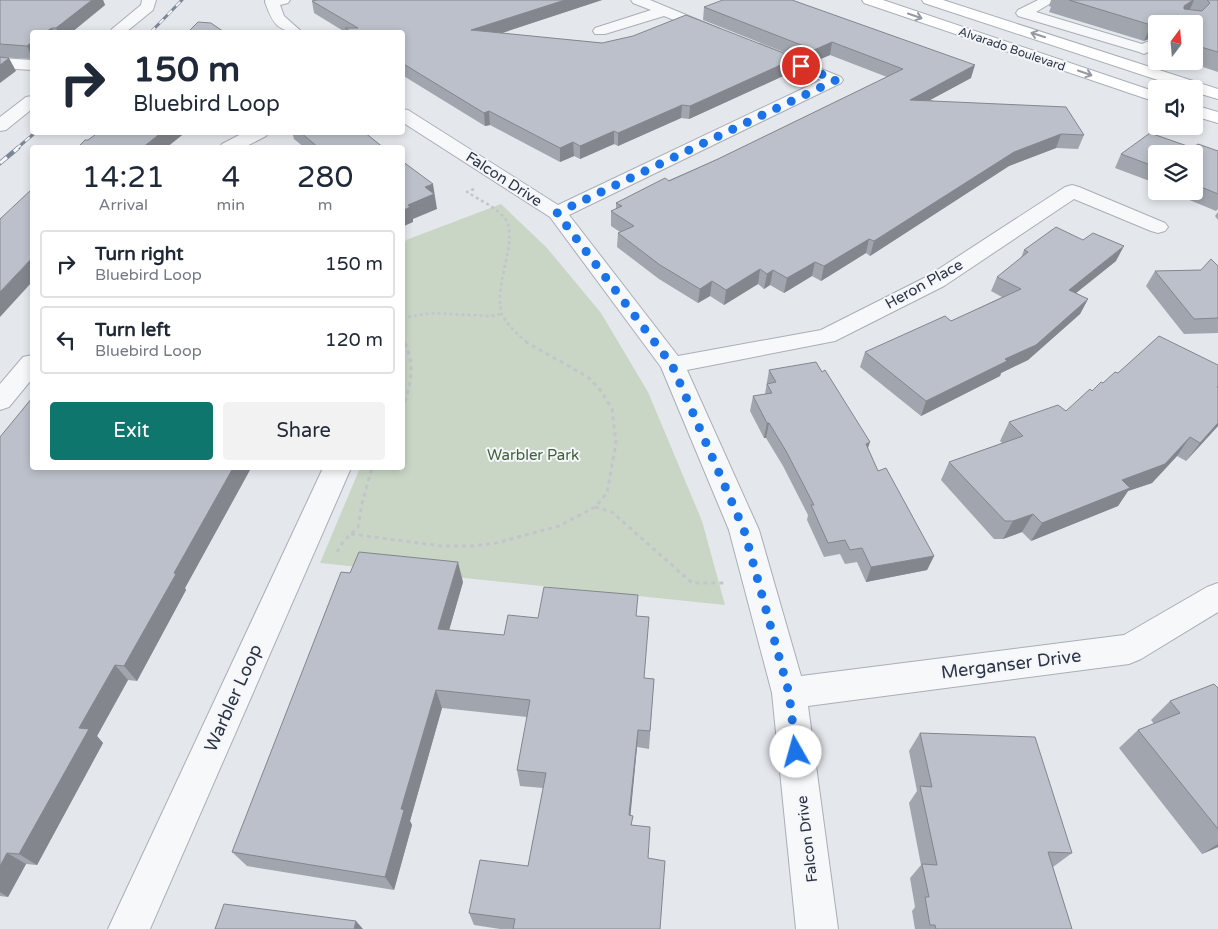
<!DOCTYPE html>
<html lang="en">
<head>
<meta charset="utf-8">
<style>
	body { margin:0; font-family:"Varela Round",sans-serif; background:#f2f2f3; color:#1f2937; height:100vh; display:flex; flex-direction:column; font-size:19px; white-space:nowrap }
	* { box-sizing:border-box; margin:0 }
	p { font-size:16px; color:#747a83 }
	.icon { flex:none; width:28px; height:28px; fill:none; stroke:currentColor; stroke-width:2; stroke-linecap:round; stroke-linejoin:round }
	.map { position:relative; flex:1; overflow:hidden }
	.drawer { position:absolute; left:30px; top:145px; width:375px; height:325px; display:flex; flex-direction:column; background:#fff; border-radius:5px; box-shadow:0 2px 8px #0003 }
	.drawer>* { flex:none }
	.top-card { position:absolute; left:30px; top:30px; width:375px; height:105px; border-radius:5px; box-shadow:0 2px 8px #0003; background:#fff; color:#1f2937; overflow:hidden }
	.needle { width:32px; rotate:16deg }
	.fabs { position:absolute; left:1148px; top:15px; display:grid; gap:10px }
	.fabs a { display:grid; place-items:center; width:55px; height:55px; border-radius:5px; background:#fff; box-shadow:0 2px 8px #0003; font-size:25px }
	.pin { position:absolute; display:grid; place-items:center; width:42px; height:42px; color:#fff; margin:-21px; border:2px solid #fff; border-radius:50%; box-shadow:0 1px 5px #0007 }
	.me { position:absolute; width:55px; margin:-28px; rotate:353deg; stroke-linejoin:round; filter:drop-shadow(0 0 4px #0008) }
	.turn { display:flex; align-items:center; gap:18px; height:105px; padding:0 20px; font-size:22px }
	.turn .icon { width:65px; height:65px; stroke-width:2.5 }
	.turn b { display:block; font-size:35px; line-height:42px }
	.eta { display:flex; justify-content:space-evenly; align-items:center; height:85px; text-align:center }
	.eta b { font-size:30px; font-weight:600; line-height:35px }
	.cta { display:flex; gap:10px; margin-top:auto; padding:10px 20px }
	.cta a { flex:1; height:58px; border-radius:5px; background:#0f766e; color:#fff; font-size:20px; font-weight:600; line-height:58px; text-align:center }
	.cta a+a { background:#f2f2f3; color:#1f2937 }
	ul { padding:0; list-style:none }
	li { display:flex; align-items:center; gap:15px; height:68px; margin:0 10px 8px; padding:0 10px; border:2px solid #e0e1e3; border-radius:5px }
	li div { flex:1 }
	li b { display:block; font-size:19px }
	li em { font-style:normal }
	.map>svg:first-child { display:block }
	.green { fill:#c9d6c5 }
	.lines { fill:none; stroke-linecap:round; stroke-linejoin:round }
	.minor-casing { stroke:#a9aeb7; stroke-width:2 }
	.tertiary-casing { stroke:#a9aeb7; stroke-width:2 }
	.secondary-casing { stroke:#a9aeb7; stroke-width:2 }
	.path-far1 { stroke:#c2c5cb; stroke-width:2.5; stroke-dasharray:3 3; stroke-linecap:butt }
	.path { stroke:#c2c5cb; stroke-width:3; stroke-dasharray:4 4; stroke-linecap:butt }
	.minor { fill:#f7f8fa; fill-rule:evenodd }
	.tertiary { fill:#f7f8fa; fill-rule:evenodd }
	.secondary { fill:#fff; fill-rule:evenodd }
	.rail-far1-casing { stroke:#7d8696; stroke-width:3 }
	.rail-casing { stroke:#7d8696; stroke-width:4.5 }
	.rail-far1 { stroke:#f4f6f9; stroke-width:2; stroke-dasharray:6; stroke-linecap:butt }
	.rail { stroke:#f4f6f9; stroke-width:3; stroke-dasharray:9; stroke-linecap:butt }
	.wall { fill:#a1a5ae }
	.shaded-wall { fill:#83868d }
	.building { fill:#bbc0ca; stroke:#83868d }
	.oneway { stroke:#959aa2 }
	.route { stroke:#1a73e8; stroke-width:9; stroke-dasharray:0 16.2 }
	.labels { text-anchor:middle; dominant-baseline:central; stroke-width:4; stroke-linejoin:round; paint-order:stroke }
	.far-street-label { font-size:12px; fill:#2b3445; stroke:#f4f6f9 }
	.street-label { font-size:15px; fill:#2b3445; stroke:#f4f6f9 }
	.park-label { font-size:15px; fill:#3f6138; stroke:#f4f6f9 }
	.near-street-label { font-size:18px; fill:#2b3445; stroke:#f4f6f9 }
</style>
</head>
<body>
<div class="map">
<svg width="1218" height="929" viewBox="0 0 1218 929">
	<rect width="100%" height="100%" fill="#e4e7ec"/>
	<!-- green -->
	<path class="green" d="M 501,204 L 547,248 L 601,313 L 648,392 L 702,521 L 725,605 L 320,563 L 360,468 L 402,468 L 402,248 L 406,240 Z"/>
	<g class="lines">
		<defs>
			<g id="minor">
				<path d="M 142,0 L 156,0 L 153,10 L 126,32 L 110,32 L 112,29 L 141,5 Z"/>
				<path d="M 266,0 L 290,0 L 288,3 L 280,5 L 284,16 L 302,32 C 277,32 273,24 265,2 Z"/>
				<path d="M 631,0 L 650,0 L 720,29 L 722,32 L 720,35 L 710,35 L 664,16 L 605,34 L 595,34 L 593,31 L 595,28 L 651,10 L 633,3 Z"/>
				<path d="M 1038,0 L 1056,0 L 1036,12 L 1142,44 L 1156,38 L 1156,48 L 1144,54 L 1139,52 L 1018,16 L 1016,13 L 1018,10 Z"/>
				<path d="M 760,44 L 841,77 L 843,80 L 841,83 L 569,215 L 678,356 L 821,330 L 928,276 L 1065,187 L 1072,185 L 1079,187 L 1165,223 L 1168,227 L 1165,231 L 1158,233 L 1151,231 L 1074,199 L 944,286 L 835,341 L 687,370 L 759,530 L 801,676 L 1124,635 L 1207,587 L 1218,583 L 1218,612 L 1141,659 L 1129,664 L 808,706 L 838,929 L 796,929 L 772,693 L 729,530 L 661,367 L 550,217 L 402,122 L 402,109 L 408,110 L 558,205 L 821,80 L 755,52 L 752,49 L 755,46 Z"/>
				<path d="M 0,58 L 32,60 L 32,70 L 0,68 Z"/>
				<path d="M 32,96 L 32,109 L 6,130 L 0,131 L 0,117 L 26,97 Z"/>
				<path d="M 245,132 L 269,132 L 266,136 L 243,148 L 219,148 L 222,144 Z"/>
				<path d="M 32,355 L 32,379 L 9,407 L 0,410 L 0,384 L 23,357 Z"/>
				<path d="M 323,468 L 351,468 L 150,929 L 108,929 Z"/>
			</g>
			<path id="tertiary" d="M 265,0 L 279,0 L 279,2 L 272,6 L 267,5 Z"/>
			<g id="secondary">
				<path d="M 862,0 L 883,0 L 1156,92 L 1156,102 L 864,3 Z"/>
				<path d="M 922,0 L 943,0 L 1218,89 L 1218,99 L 1194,92 L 1194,89 L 1185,89 L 924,3 Z"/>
				<path d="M 1194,105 L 1218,112 L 1218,123 L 1194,116 Z"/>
			</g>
		</defs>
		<!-- minor casing -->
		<use href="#minor" class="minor-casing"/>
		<!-- tertiary casing -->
		<use href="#tertiary" class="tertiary-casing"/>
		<!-- secondary casing -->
		<use href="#secondary" class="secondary-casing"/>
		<!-- path-far1 -->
		<g class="path-far1">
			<path d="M 474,189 L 467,192 C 478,199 493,206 503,216 C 522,235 492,285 502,314 C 506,324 520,337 528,343"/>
			<path d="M 402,318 L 431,313 L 490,316 L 502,314"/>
			<path d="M 402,338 L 405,343"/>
		</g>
		<!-- path -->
		<g class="path">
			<path d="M 402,409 C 411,386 416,364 404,342"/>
			<path d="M 595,507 L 612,512 L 692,583 L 724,583"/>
			<path d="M 351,534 L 441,546 L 471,546 L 496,543 L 559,526 L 595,507 L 607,493 L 616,443 L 612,409 L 601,391 L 588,377 L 526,342"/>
			<path d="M 337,552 L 343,542 L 358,527 L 362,503 L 372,468"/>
		</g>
		<!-- minor -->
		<use href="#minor" class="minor"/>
		<!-- tertiary -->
		<use href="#tertiary" class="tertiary"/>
		<!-- secondary -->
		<use href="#secondary" class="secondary"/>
		<defs>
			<g id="rail-far1">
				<path d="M 151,32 L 182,0"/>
				<path d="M 16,149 L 36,132"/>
			</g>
			<path id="rail" d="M 0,163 L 18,148"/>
		</defs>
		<!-- rail-far1 casing -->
		<use href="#rail-far1" class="rail-far1-casing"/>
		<!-- rail casing -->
		<use href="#rail" class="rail-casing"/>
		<!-- rail-far1 -->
		<use href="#rail-far1" class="rail-far1"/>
		<!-- rail -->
		<use href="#rail" class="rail"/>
	</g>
	<!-- wall -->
	<g class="wall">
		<path d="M 0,0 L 103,0 L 105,5 L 72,32 L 32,32 L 32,59 L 0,57 Z"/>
		<path d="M 317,0 L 602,0 L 501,33 L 602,43 L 796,58 L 794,71 L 689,119 L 681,118 L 618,146 L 614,144 L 580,159 L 574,156 L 560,162 L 490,125 L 485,126 L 402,75 L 402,32 L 345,32 L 314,13 L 312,1 Z"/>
		<path d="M 1051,0 L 1218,0 L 1218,72 L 1185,61 L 1194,61 L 1194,24 L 1156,24 L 1144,41 L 1049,12 L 1051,7 L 1049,6 Z"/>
		<path d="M 704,7 L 971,78 L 930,100 L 1084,135 L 1078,149 L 1056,148 L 1009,166 L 870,256 L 866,253 L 821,281 L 812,276 L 784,293 L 770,285 L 764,289 L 758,284 L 724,305 L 710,296 L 698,303 L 659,279 L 617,247 L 618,233 L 620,232 L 611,226 L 611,211 L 616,209 L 616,203 L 718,159 L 887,77 L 830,55 L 811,63 L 703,20 Z"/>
		<path d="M 292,132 L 367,132 L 367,135 L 384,148 L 305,148 L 294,139 Z"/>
		<path d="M 1193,148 L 1218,151 L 1218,209 L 1216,211 L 1168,191 L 1194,191 L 1194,154 L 1156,154 L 1156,187 L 1154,186 L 1155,183 L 1115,168 L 1121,154 Z"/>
		<path d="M 1218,212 L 1218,220 L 1215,216 Z"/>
		<path d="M 1024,250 L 1116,261 L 1076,293 L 1088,299 L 1080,314 L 1028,360 L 1001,373 L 1000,376 L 921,416 L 860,367 L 865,352 L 951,321 L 1002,297 L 991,291 L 997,277 L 1021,258 Z"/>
		<path d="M 1218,266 L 1218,333 L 1184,334 L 1146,286 L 1155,271 L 1201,270 Z"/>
		<path d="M 1218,365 L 1218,426 L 1186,461 L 1177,456 L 1152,483 L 1128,491 L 1118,506 L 1031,541 L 1022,532 L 1003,539 L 994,539 L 941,480 L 949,462 L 1002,443 L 1000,441 L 1009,422 L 1066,411 L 1092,391 L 1118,373 Z"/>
		<path d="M 769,370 L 868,449 L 878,471 L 934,556 L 927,570 L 866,582 L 857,562 L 845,564 L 840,554 L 824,557 L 807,520 L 808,515 L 783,466 L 766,438 L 764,438 L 750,411 L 753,396 L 765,394 Z"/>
		<path d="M 0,437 L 32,468 L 251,468 L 185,588 L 186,590 L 137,681 L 128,680 L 97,736 L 103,743 L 37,865 L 26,864 L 8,897 L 0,896 Z"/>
		<path d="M 463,582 L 449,630 L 504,635 L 538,618 L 637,616 L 644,678 L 654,679 L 649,749 L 637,747 L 630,815 L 632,825 L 648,858 L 660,929 L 500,929 L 474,925 L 469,913 L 528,866 L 543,788 L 520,786 L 517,770 L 527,717 L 442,708 L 410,821 L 412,825 L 394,890 L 247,866 L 232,852 Z"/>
		<path d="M 1218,688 L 1218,847 L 1202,854 L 1119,748 L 1138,730 L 1154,724 L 1151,720 L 1170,701 Z"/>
		<path d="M 920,733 L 1072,853 L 1053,867 L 1072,929 L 915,929 L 912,911 L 915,907 L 910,878 L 921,865 L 909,803 L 917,791 L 909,751 Z"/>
	</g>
	<!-- shaded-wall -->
	<g class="shaded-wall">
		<path d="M 90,0 L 103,0 L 105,5 L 72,32 L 58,32 L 56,28 Z"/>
		<path d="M 565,0 L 602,0 L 472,43 L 471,30 Z"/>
		<path d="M 1193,0 L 1194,0 L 1188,14 L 1177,23 L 1184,6 Z"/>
		<path d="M 1164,20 L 1162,24 L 1156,24 L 1156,36 L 1144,41 L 1151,25 Z"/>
		<path d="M 52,28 L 54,32 L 45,32 Z"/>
		<path d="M 32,42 L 32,58 L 27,46 Z"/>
		<path d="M 832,42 L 830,55 L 811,63 L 814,50 Z"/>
		<path d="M 9,58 L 16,71 L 0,83 L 0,65 Z"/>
		<path d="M 796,58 L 794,71 L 689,119 L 690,106 Z"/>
		<path d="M 975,65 L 971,78 L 906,113 L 910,100 Z"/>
		<path d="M 682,105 L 681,118 L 618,146 L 618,133 Z"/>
		<path d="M 489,111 L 490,125 L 485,126 L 484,113 Z"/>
		<path d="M 614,131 L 614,144 L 580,159 L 580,146 Z"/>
		<path d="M 162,132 L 186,132 L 166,148 L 142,148 Z"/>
		<path d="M 1061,134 L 1056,148 L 1009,166 L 870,256 L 874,241 L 1014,152 Z"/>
		<path d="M 573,142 L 574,156 L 560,162 L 560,148 Z"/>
		<path d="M 433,184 L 437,209 L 413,219 L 413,222 L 402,227 L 402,211 L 425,187 Z"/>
		<path d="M 869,239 L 866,253 L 821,281 L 824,266 Z"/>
		<path d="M 1124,246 L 1116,261 L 1061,305 L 1069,290 Z"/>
		<path d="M 32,258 L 32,282 L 0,317 L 0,292 Z"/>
		<path d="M 815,262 L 812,276 L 784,293 L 787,278 Z"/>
		<path d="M 760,269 L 758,284 L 724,305 L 726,290 Z"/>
		<path d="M 773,270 L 770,285 L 764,289 L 767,274 Z"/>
		<path d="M 712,281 L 710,296 L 698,303 L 700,289 Z"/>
		<path d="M 1088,299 L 1080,314 L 1028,360 L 1001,373 L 1000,376 L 921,416 L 926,401 L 1005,359 Z"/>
		<path d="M 767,423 L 769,423 L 766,438 L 764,438 Z"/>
		<path d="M 1218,423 L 1218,426 L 1186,461 L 1200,443 Z"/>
		<path d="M 1190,437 L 1177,456 L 1152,483 L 1128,491 L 1118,506 L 1031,541 L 1042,523 L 1122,480 Z"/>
		<path d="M 870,442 L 865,457 L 866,444 Z"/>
		<path d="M 233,468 L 251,468 L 185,588 L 186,590 L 137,681 L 124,666 L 174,573 Z"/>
		<path d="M 1033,514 L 1022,532 L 1003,539 L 1013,521 Z"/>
		<path d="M 934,556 L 927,570 L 866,582 L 871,567 Z"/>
		<path d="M 458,562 L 463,582 L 444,648 L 438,629 Z"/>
		<path d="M 115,665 L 128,680 L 97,736 L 103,743 L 37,865 L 19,854 L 79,728 Z"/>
		<path d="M 436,690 L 442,708 L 410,821 L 412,825 L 394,890 L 385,877 L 401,809 Z"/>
		<path d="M 638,730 L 637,747 L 629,831 L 629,815 Z"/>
		<path d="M 1218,844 L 1218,847 L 1202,854 Z"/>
		<path d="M 7,853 L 26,864 L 8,897 L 0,892 L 0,866 Z"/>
		<path d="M 356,921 L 363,929 L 354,929 Z"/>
	</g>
	<!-- building -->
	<g class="building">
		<path d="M 0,0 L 92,0 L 56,28 L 52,28 L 45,32 L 32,32 L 32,42 L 27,46 L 0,44 Z"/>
		<path d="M 317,0 L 565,0 L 471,30 L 602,43 L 633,36 L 686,15 L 796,58 L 690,106 L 682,105 L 618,133 L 614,131 L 580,146 L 573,142 L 560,148 L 489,111 L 484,113 L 402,63 L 402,32 L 352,32 L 345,28 L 358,28 L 312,1 Z"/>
		<path d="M 723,0 L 792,0 L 975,65 L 910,100 L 1066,107 L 1084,135 L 1061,134 L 1014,152 L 874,241 L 869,239 L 824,266 L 815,262 L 787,278 L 773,270 L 767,274 L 760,269 L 726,290 L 712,281 L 700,289 L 660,265 L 618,233 L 634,226 L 611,211 L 622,206 L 616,203 L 665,178 L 669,181 L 718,159 L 903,69 L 832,42 L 814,50 L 704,7 Z"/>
		<path d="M 1069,0 L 1193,0 L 1184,6 L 1184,9 L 1202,11 L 1210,3 L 1207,0 L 1218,0 L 1218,52 L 1194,45 L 1194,24 L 1165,24 L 1164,20 L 1151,25 Z"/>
		<path d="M 198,22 L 211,23 L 224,32 L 188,32 Z"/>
		<path d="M 0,57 L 9,58 L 0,65 Z"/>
		<path d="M 99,132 L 162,132 L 142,148 L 77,148 L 85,140 L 88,140 Z"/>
		<path d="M 300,132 L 364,132 L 384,148 L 319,148 Z"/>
		<path d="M 1150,133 L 1193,148 L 1198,144 L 1218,151 L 1218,194 L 1194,184 L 1194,154 L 1156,154 L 1156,167 L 1121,154 Z"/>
		<path d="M 402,161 L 433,184 L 425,187 L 434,194 L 408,205 L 410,207 L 402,211 Z"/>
		<path d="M 32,189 L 32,258 L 0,292 L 0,219 Z"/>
		<path d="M 1056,227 L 1083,240 L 1093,233 L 1124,246 L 1069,290 L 1088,299 L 1036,345 L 1005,359 L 1007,361 L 926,401 L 865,352 L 945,316 L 951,321 L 1021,289 L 997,277 L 1028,252 L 1024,250 Z"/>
		<path d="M 1211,259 L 1218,266 L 1218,318 L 1194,319 L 1155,271 L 1201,270 Z"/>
		<path d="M 1159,336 L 1218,365 L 1218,386 L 1217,387 L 1218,388 L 1218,423 L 1200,443 L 1190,437 L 1165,464 L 1122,480 L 1130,488 L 1042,523 L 1033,514 L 1013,521 L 1005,521 L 949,462 L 1023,436 L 1009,422 L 1058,405 L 1066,411 L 1090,389 L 1092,391 L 1101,382 L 1103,383 L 1115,372 L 1118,373 Z"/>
		<path d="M 816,362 L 822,372 L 825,370 L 870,442 L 866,444 L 878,471 L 886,468 L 934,556 L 871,567 L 862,548 L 850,550 L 845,540 L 828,543 L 811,505 L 814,505 L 786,451 L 769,423 L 767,423 L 753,396 L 772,393 L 767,384 L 776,382 L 769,370 Z"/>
		<path d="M 32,398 L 32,468 L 233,468 L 174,573 L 176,574 L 124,666 L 115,665 L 79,728 L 89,729 L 19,854 L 7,853 L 0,866 L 0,437 Z"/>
		<path d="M 359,552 L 458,562 L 438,629 L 504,635 L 508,615 L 538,618 L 544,587 L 638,595 L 636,616 L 649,617 L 644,678 L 654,679 L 650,731 L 638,730 L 629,815 L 633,816 L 631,825 L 650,827 L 648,858 L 665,861 L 660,929 L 513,929 L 515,919 L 469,913 L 480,860 L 528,866 L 546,773 L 517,770 L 530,700 L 436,690 L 401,809 L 404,810 L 385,877 L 232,852 L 341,572 L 350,573 Z"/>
		<path d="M 1214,684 L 1218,688 L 1218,829 L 1138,730 L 1180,713 L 1170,701 Z"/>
		<path d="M 920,733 L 1035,737 L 1072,853 L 1048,852 L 1072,929 L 936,929 L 935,925 L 930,925 L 925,897 L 929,897 L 922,864 L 937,865 L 920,786 L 932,787 Z"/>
		<path d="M 224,904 L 356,921 L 354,929 L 215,929 Z"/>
	</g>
	<!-- one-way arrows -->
	<defs><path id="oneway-shaft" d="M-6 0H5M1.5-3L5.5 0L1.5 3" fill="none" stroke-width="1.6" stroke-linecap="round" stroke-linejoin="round" transform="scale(1.25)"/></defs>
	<g class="oneway">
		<use href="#oneway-shaft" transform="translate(915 16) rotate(19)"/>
		<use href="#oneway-shaft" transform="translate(1038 35) rotate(-162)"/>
		<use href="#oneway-shaft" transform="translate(1085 73) rotate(19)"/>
	</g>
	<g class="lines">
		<!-- route -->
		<path class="route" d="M 796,752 L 789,693 L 744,530 L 672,365 L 557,213 L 836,80 L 801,66"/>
	</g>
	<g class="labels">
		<!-- far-street labels -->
		<g class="far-street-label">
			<text transform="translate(1012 49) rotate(19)">Alvarado Boulevard</text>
		</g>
		<!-- street labels -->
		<g class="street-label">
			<text transform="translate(504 179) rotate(33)">Falcon Drive</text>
			<text transform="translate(924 284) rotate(-29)">Heron Place</text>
			<text transform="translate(807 839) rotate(-97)">Falcon Drive</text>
		</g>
		<!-- park labels -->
		<g class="park-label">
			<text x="533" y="455">Warbler Park</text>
		</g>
		<!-- near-street labels -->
		<g class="near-street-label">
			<text transform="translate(1011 664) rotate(-7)">Merganser Drive</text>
			<text transform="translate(233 698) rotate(-66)">Warbler Loop</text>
		</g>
	</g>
</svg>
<div class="fabs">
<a><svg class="needle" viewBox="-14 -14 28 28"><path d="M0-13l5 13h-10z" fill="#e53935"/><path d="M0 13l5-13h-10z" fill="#747a83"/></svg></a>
<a><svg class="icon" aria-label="sound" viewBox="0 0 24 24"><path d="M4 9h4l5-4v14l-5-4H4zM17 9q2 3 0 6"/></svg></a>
<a><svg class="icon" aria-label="layers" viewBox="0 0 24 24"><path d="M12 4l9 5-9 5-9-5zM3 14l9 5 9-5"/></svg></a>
</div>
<div class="pin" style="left:801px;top:66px;background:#d93025"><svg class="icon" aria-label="arrive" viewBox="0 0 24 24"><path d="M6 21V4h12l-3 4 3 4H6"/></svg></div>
<svg class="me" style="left:796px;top:752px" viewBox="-20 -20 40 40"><circle r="19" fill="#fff"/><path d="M0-13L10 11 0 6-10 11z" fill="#1a73e8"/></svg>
<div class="top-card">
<div class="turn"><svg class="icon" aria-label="right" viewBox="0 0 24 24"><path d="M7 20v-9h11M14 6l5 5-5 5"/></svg><div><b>150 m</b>Bluebird Loop</div></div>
</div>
<section class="drawer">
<div class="eta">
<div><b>14:21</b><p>Arrival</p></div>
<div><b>4</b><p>min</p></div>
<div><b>280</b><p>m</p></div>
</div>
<ul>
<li><svg class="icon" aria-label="right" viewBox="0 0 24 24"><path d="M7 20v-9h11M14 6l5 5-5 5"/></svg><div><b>Turn right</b><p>Bluebird Loop</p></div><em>150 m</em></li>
<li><svg class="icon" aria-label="left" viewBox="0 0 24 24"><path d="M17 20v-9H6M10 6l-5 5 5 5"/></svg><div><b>Turn left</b><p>Bluebird Loop</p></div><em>120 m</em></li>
</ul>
<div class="cta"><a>Exit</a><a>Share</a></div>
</section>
</div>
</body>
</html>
